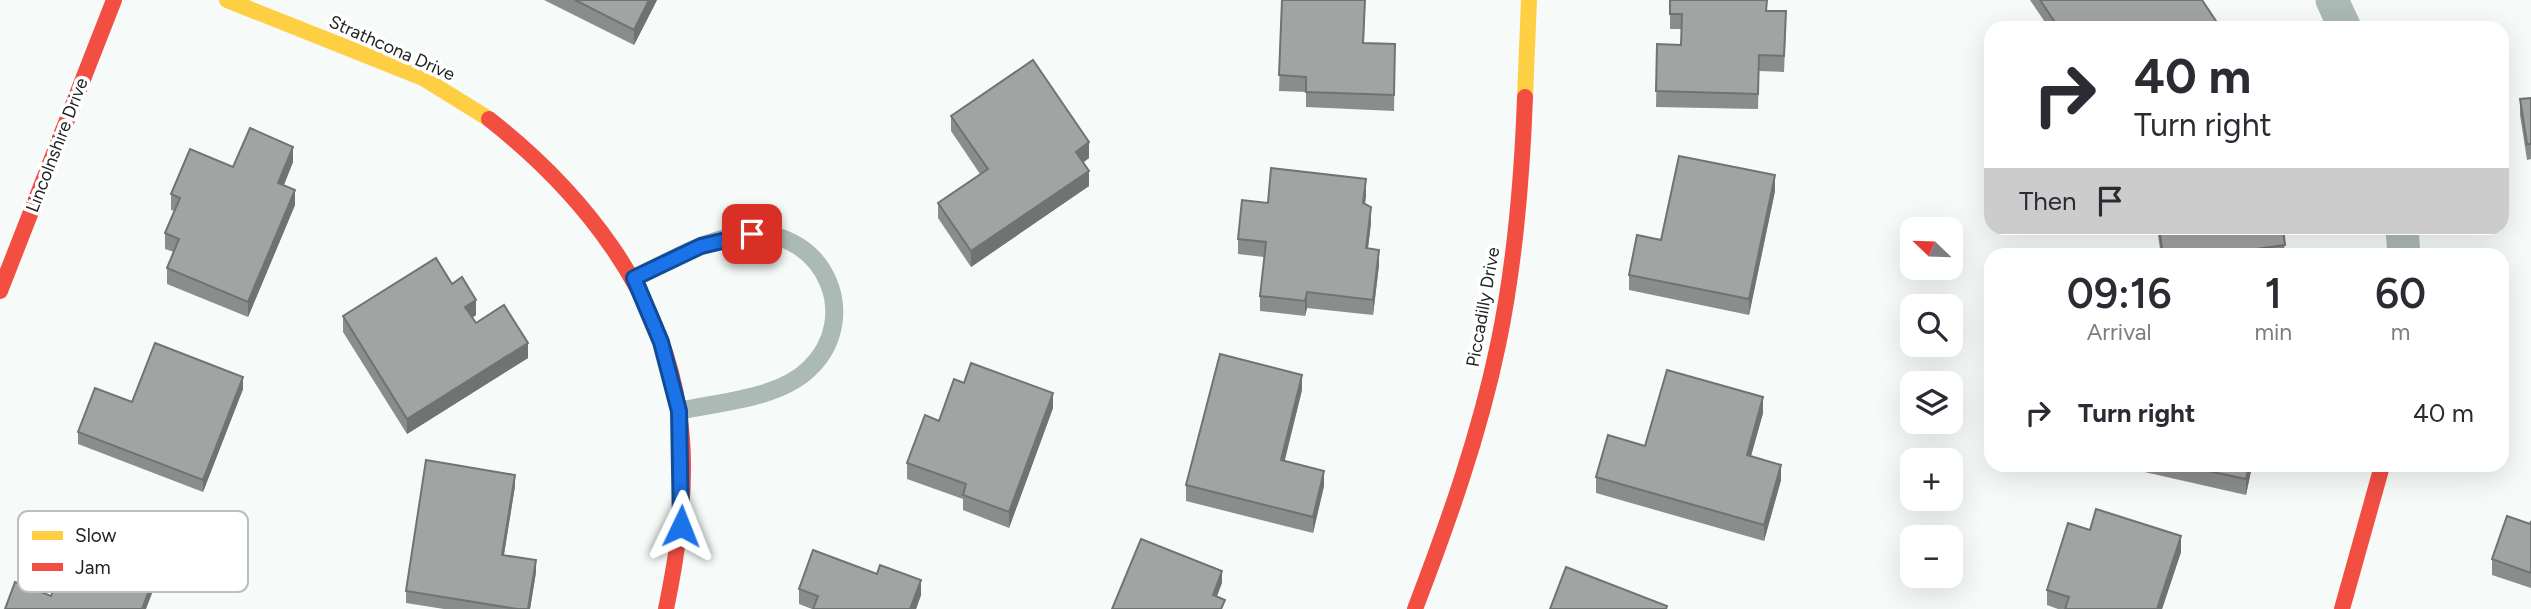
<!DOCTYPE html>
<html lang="en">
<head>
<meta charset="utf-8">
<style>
	body { margin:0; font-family:Figtree,sans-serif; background:#f7f7f7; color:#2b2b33; height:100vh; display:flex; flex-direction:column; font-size:26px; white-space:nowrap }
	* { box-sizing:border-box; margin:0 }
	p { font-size:23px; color:#7c7c81 }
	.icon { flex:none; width:38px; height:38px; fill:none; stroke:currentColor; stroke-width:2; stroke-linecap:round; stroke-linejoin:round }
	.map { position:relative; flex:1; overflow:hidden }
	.sheet { position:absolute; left:1984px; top:248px; width:525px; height:224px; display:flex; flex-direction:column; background:#fff; border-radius:21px; box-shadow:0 7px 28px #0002 }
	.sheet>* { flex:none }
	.hud { position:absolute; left:1984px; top:21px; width:525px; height:214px; border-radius:21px; box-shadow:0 7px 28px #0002; background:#fff; color:#2b2b33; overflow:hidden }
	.needle { width:46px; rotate:293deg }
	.controls { position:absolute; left:1900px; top:217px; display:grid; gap:14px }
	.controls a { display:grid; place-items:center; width:63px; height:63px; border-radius:14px; background:#fff; box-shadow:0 7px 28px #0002; font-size:35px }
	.pin { position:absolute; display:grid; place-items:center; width:60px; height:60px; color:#fff; margin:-30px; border-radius:14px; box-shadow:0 4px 10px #0006 }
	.me { position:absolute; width:77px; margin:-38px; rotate:2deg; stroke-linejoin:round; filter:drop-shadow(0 0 5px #0008) }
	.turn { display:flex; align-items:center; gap:24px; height:147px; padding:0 35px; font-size:32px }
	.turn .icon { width:91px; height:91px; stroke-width:2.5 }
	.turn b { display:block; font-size:49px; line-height:60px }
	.then { display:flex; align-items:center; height:66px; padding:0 35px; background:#0003; gap:14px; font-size:26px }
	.eta { display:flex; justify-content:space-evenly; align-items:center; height:119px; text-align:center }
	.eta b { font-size:42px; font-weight:600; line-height:49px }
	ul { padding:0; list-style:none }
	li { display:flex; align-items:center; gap:21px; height:91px; padding:0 35px }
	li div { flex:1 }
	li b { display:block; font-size:26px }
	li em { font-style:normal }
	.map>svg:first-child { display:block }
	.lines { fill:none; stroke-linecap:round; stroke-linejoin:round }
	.lane { stroke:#acbab6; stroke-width:18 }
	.street { stroke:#acbab6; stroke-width:33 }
	.slow { stroke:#ffcf43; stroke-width:16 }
	.jam { stroke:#f24e42; stroke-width:16 }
	.wall { fill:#8a8d8c }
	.shaded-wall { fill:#707372 }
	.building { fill:#a0a4a3; stroke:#707372; stroke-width:2 }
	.route-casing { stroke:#114b97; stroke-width:18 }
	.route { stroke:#1a73e8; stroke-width:12 }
	.labels { text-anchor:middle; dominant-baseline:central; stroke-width:7; stroke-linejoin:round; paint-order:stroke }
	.street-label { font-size:18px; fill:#212423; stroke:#fff }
	.key { fill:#fff; stroke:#bcbdbd; stroke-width:2 }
	.key-label { font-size:19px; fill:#212423 }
</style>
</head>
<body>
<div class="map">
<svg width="2531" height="609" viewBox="0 0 2531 609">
	<rect width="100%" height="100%" fill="#f6fbfa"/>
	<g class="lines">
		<!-- lane -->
		<path class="lane" d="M 634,278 C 671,261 711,235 753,234 C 826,232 862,319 809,369 C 778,399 719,402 679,411"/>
		<!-- street -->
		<g class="street">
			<path d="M 2332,0 L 2345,28"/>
			<path d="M 2402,228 L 2404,256"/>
		</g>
		<!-- slow -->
		<g class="slow">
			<path d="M 227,0 L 423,78 L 489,119"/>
			<path d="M 1525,97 L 1529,0"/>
		</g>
		<!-- jam -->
		<g class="jam">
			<path d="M 489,119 C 582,192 662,292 679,412 C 689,477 679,546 666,609"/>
			<path d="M 0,291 L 114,0"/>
			<path d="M 1415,609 C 1448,523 1479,436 1498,345 C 1515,264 1522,181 1525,97"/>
			<path d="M 2342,609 L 2382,466"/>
		</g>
	</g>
	<!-- wall -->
	<g class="wall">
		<path d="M 544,0 L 657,0 L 634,45 Z"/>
		<path d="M 1282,0 L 1365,0 L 1364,43 L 1395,60 L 1394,111 L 1306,107 L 1306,92 L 1279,91 Z"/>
		<path d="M 1670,0 L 1767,0 L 1767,11 L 1786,27 L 1784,72 L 1759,71 L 1758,109 L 1656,107 L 1657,44 L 1681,45 L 1681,29 L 1670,29 Z"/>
		<path d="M 2030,0 L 2202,0 L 2216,28 L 2049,28 Z"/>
		<path d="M 2531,98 L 2531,159 L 2527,160 L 2520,115 L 2520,99 Z"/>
		<path d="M 951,116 L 1089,158 L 1084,162 L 1089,186 L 971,267 L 938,218 L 938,203 L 980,174 L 951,131 Z"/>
		<path d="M 293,162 L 284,185 L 295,205 L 248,317 L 167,284 L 167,268 L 174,252 L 165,249 L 165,233 L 175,211 L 171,210 L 171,194 L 233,167 Z"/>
		<path d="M 1775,191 L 1749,315 L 1629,290 L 1629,275 Z"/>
		<path d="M 1366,195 L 1365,204 L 1371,223 L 1368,248 L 1379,265 L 1373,315 L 1307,308 L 1305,316 L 1260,311 L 1260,296 L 1264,257 L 1238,254 L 1238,239 L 1268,203 Z"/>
		<path d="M 2157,228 L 2283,228 L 2285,256 L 2161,256 Z"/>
		<path d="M 452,284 L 476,315 L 472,318 L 476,323 L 528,358 L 407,434 L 343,332 L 343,316 Z"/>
		<path d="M 964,383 L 1053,408 L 1009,528 L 963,510 L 963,499 L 907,479 L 907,463 L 939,421 Z"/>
		<path d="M 243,389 L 203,492 L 78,444 L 78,432 L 132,402 Z"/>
		<path d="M 1302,390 L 1284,461 L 1324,486 L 1313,533 L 1186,501 L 1186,485 Z"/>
		<path d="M 1763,413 L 1751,456 L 1781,480 L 1764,541 L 1596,493 L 1596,477 L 1645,446 Z"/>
		<path d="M 2118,466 L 2252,466 L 2246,495 Z"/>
		<path d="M 515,486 L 504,555 L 536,572 L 530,609 L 444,609 L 406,603 L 406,591 Z"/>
		<path d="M 2531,521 L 2531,588 L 2492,575 L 2492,559 L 2530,524 Z"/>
		<path d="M 2090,530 L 2181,552 L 2162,609 L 2058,609 L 2047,605 L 2047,590 Z"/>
		<path d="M 799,589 L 921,595 L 916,609 L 812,609 L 799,604 Z"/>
	</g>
	<!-- shaded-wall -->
	<g class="shaded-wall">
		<path d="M 649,0 L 657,0 L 634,45 L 634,30 Z"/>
		<path d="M 2216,21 L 2216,28 L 2206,28 Z"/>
		<path d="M 1089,142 L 1089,158 L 1076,167 L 1076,152 Z"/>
		<path d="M 293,147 L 293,162 L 278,199 L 278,183 Z"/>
		<path d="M 1089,171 L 1089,186 L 971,267 L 971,251 Z"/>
		<path d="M 1775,175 L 1775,191 L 1749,315 L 1749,299 Z"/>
		<path d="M 1366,179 L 1366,195 L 1363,219 L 1363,203 Z"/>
		<path d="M 295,190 L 295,205 L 248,317 L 248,302 Z"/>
		<path d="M 1371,207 L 1371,223 L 1366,264 L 1366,248 Z"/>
		<path d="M 1379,250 L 1379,265 L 1373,315 L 1373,300 Z"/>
		<path d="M 1307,292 L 1307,308 L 1305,316 L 1305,301 Z"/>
		<path d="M 476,300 L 476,315 L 465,323 L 465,307 Z"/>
		<path d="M 528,343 L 528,358 L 407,434 L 407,419 Z"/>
		<path d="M 1302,375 L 1302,390 L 1281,476 L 1281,460 Z"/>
		<path d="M 243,377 L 243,389 L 203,492 L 203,480 Z"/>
		<path d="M 1053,393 L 1053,408 L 1009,528 L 1009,512 Z"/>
		<path d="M 1763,397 L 1763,413 L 1747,470 L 1747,455 Z"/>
		<path d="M 1781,465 L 1781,480 L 1764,541 L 1764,525 Z"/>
		<path d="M 2249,466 L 2252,466 L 2246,495 L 2246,479 Z"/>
		<path d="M 1324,471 L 1324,486 L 1313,533 L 1313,517 Z"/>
		<path d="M 515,475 L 515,486 L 502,566 L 502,555 Z"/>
		<path d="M 2181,536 L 2181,552 L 2162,609 L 2157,609 Z"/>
		<path d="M 165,548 L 165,560 L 146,609 L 142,609 Z"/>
		<path d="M 536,560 L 536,572 L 530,609 L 528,609 Z"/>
		<path d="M 1222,571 L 1222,583 L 1213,607 L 1213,595 Z"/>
		<path d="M 921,580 L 921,595 L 916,609 L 910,609 Z"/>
	</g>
	<!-- building -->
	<g class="building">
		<path d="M 575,0 L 649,0 L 634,30 Z"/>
		<path d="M 1282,0 L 1365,0 L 1363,43 L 1395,44 L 1394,95 L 1306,92 L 1306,77 L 1279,75 Z"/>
		<path d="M 1670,0 L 1767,0 L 1766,11 L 1786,11 L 1784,56 L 1759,55 L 1758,94 L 1656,91 L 1657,44 L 1681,45 L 1682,14 L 1670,14 Z"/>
		<path d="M 2040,0 L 2202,0 L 2216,21 L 2206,28 L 2059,28 Z"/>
		<path d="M 1033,60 L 1089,142 L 1076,152 L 1089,171 L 971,251 L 938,203 L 988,169 L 951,116 Z"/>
		<path d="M 2531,98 L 2531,144 L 2527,144 L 2520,99 Z"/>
		<path d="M 250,128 L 293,147 L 278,183 L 295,190 L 248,302 L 167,268 L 179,239 L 165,233 L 180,198 L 171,194 L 190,149 L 233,167 Z"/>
		<path d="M 1679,156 L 1775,175 L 1749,299 L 1629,275 L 1637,235 L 1661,240 Z"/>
		<path d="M 1271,168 L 1366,179 L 1363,203 L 1371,207 L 1366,248 L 1379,250 L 1373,300 L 1307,292 L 1305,301 L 1260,296 L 1266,242 L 1238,239 L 1242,200 L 1268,203 Z"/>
		<path d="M 2159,228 L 2283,228 L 2285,245 L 2205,256 L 2163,256 Z"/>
		<path d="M 436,258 L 452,284 L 462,277 L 476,300 L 465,307 L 476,323 L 504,305 L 528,343 L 407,419 L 343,316 Z"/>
		<path d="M 155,343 L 243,377 L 203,480 L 78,432 L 95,388 L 132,402 Z"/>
		<path d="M 1220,354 L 1302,375 L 1281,460 L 1324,471 L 1313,517 L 1186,485 Z"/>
		<path d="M 971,363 L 1053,393 L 1009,512 L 963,495 L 966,484 L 907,463 L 925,415 L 939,421 L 954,379 L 964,383 Z"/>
		<path d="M 1667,370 L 1763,397 L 1747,455 L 1781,465 L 1764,525 L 1596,477 L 1608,435 L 1645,446 Z"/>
		<path d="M 426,460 L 515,475 L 502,555 L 536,560 L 528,609 L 517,609 L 406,591 Z"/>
		<path d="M 2185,466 L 2249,466 L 2246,479 Z"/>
		<path d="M 2096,509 L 2181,536 L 2157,609 L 2065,609 L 2069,597 L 2047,590 L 2068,523 L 2090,530 Z"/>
		<path d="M 2507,516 L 2530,524 L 2531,521 L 2531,573 L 2492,559 Z"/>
		<path d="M 81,517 L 165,548 L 142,609 L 5,609 L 15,582 L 51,596 Z"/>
		<path d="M 1141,539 L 1222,571 L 1213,595 L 1225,600 L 1221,609 L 1112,609 Z"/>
		<path d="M 813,550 L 877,574 L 880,565 L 921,580 L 910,609 L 813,609 L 818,596 L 799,589 Z"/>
		<path d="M 1566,567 L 1667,606 L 1666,609 L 1550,609 Z"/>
	</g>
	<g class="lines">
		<defs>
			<path id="route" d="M 681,526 L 679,411 L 661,342 L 634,278 L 701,246 L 752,234"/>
		</defs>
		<!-- route casing -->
		<use href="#route" class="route-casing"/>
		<!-- route -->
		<use href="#route" class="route"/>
	</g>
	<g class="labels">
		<!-- street labels -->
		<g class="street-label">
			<text transform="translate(392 48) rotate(24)">Strathcona Drive</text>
			<text transform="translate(57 145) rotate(-69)">Lincolnshire Drive</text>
			<text transform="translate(1483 307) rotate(-80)">Piccadilly Drive</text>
		</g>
	</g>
	<!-- legend -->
	<rect x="18" y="511" width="230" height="81" rx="10" class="key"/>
	<rect x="32" y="531" width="31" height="9" fill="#ffcf43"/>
	<rect x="32" y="563" width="31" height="8" fill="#f24e42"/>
	<g class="key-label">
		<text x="75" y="542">Slow</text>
		<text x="75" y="574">Jam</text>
	</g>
</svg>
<div class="controls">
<a><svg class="needle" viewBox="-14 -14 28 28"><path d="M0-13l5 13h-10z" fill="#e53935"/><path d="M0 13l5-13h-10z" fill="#7c7c81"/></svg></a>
<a><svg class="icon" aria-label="search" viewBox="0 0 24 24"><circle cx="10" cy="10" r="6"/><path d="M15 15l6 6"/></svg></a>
<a><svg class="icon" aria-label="layers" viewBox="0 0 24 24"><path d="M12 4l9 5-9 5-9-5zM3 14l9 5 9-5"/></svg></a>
<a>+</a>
<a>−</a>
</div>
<div class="pin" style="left:752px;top:234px;background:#d93025"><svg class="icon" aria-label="arrive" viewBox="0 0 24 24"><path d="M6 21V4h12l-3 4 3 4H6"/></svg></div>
<svg class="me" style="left:681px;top:526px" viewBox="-20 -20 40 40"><path d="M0-17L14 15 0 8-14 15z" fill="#1a73e8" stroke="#fff" stroke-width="4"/></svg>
<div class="hud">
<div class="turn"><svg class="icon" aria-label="right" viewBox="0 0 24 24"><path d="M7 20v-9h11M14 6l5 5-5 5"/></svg><div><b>40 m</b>Turn right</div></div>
<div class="then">Then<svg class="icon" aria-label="arrive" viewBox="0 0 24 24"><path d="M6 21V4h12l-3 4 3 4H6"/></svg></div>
</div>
<section class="sheet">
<div class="eta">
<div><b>09:16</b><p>Arrival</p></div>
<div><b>1</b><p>min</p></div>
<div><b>60</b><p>m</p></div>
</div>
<ul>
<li><svg class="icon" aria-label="right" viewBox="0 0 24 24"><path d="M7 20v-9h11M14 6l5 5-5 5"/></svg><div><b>Turn right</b></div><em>40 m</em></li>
</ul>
</section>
</div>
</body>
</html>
